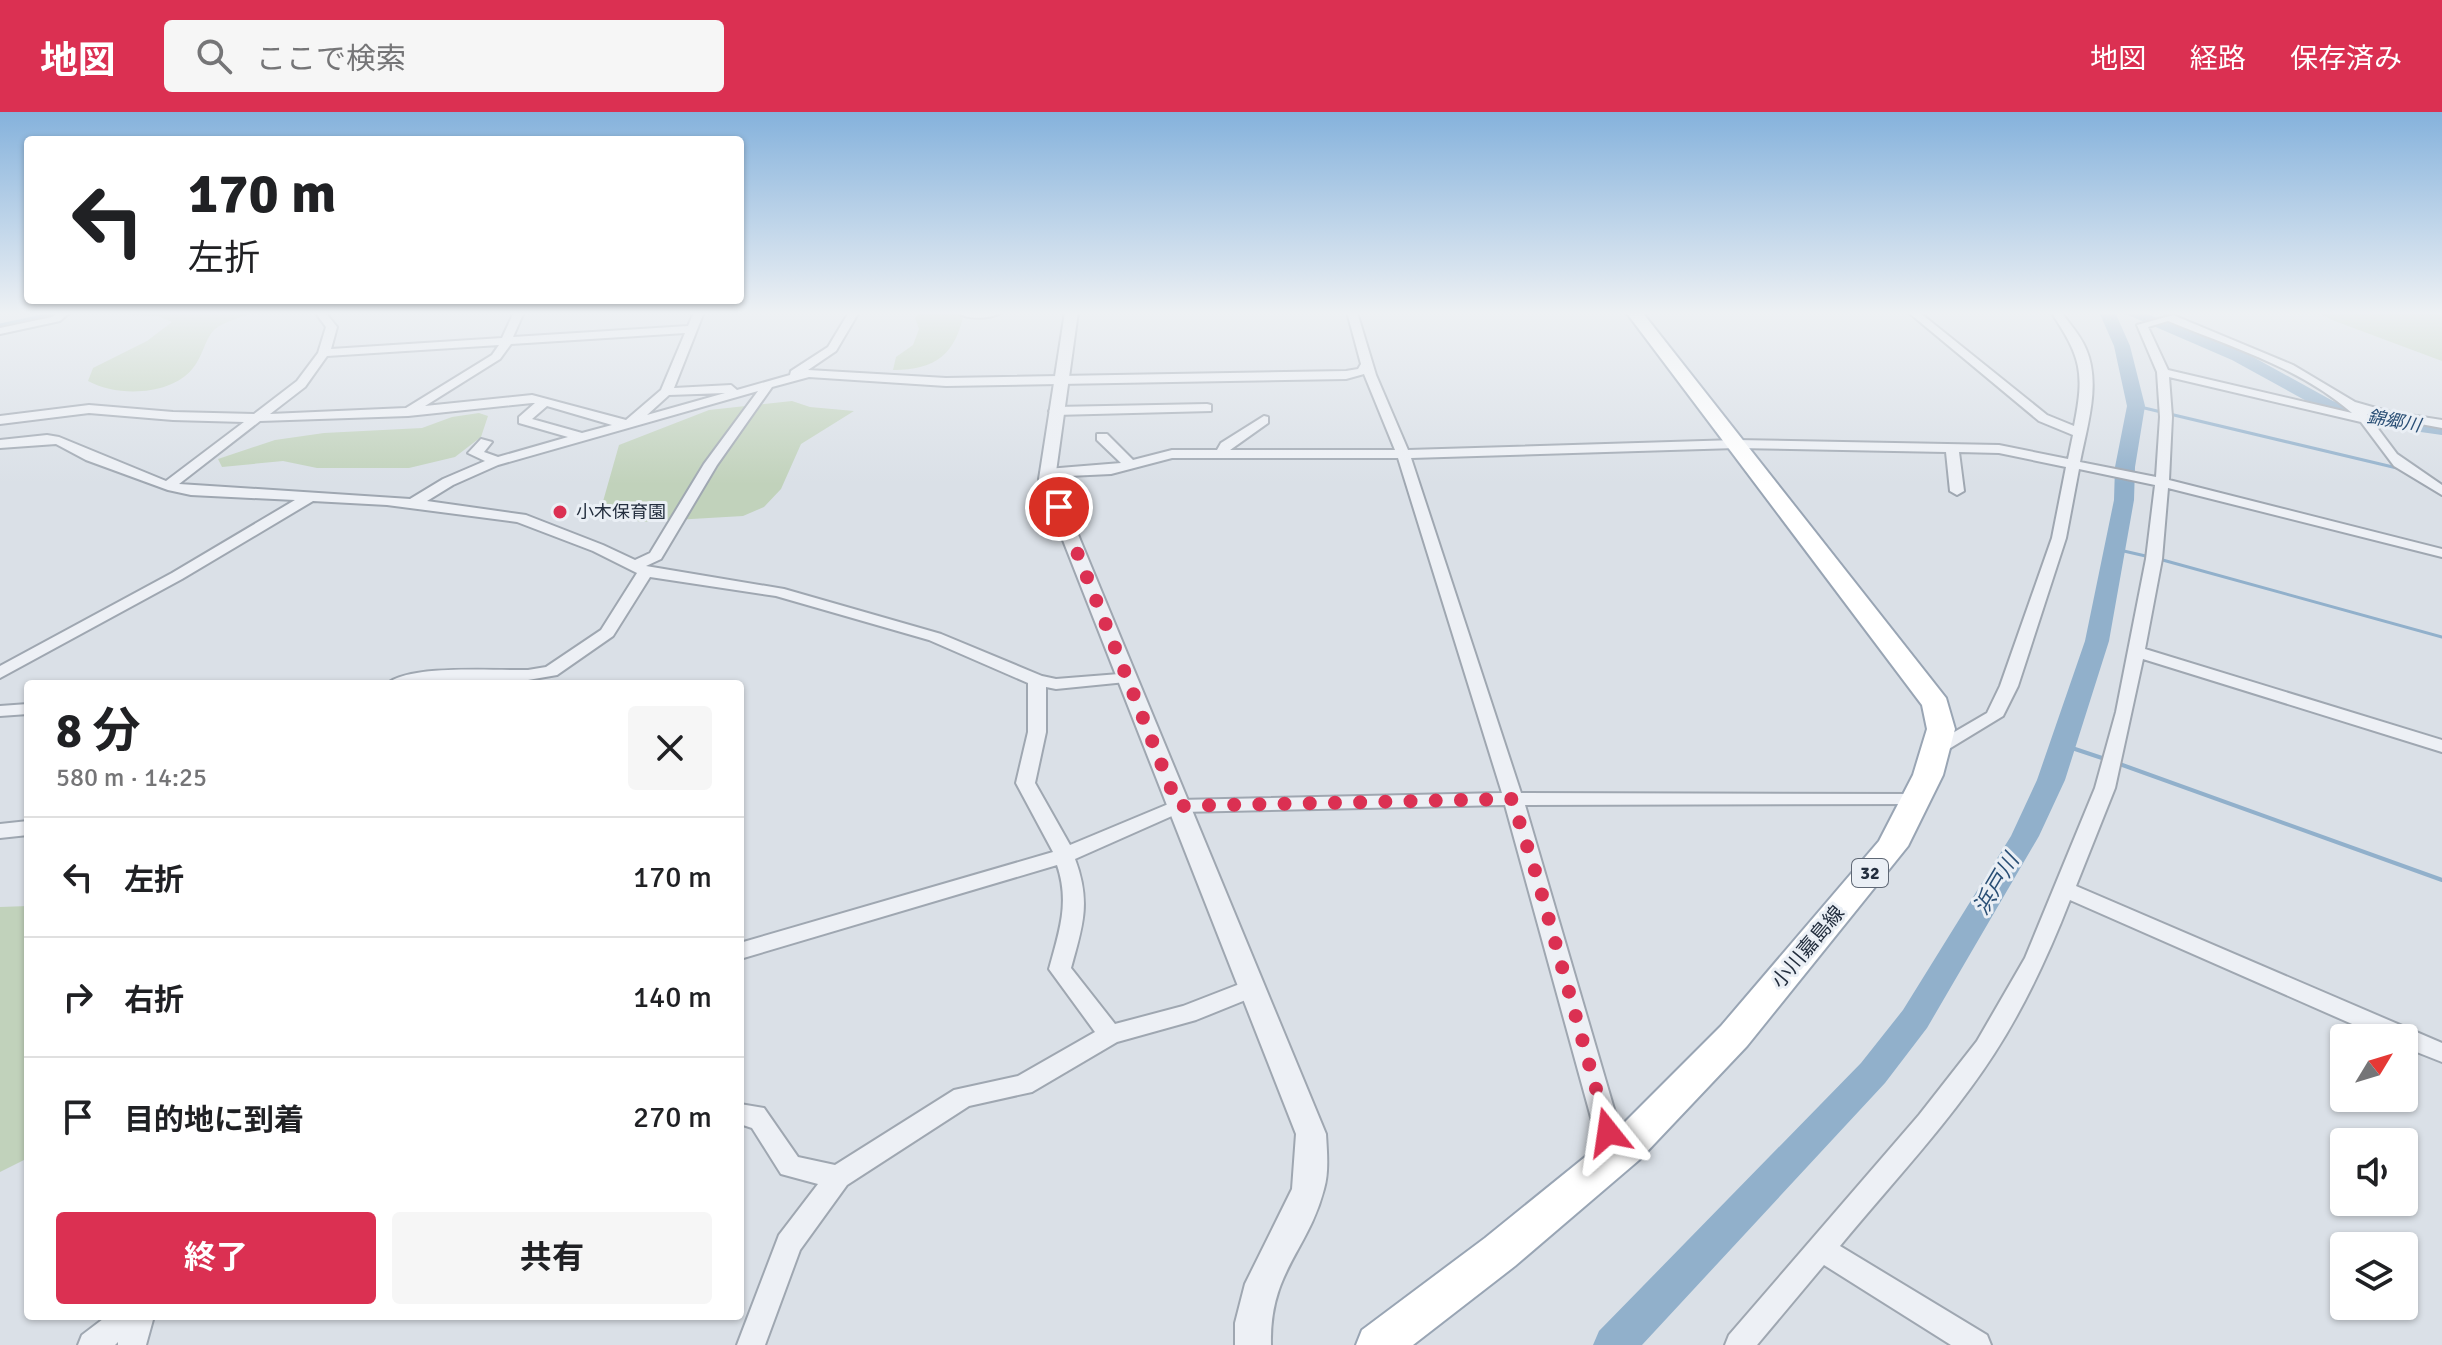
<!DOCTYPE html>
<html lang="ja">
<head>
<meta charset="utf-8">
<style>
	body { margin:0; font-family:Signika,"Noto Sans JP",sans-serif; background:#f6f6f6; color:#202124; height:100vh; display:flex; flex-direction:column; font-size:30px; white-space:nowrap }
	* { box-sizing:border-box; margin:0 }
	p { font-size:26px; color:#757577 }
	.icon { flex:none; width:44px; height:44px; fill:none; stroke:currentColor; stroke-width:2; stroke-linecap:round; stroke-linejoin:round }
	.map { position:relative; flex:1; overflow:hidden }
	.side { position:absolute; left:24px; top:568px; width:720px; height:640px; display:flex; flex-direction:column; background:#fff; border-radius:8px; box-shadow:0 2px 6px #0004 }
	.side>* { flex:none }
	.top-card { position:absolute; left:24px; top:24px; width:720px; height:168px; border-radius:8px; box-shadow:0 2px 6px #0004; background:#fff; color:#202124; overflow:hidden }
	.needle { width:52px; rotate:52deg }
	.buttons { position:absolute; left:2330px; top:912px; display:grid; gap:16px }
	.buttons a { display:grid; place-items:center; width:88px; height:88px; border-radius:8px; background:#fff; box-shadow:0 2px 6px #0004; font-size:40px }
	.pin { position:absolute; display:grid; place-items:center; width:68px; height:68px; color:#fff; margin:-34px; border:4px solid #fff; border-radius:50%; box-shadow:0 2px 8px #0007 }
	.me { position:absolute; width:88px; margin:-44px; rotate:345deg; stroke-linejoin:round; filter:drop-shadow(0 0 6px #0008) }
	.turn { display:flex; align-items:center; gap:28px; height:168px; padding:0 32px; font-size:36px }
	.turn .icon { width:104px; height:104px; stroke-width:2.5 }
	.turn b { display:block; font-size:56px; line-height:68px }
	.round { display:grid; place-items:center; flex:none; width:84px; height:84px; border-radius:8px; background:#f6f6f6 }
	.head { display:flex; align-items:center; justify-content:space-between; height:136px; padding:0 32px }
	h1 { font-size:48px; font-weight:700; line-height:60px }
	.cta { display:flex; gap:16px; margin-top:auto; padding:16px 32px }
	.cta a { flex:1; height:92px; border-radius:8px; background:#db3052; color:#fff; font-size:32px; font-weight:700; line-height:92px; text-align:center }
	.cta a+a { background:#f6f6f6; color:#202124 }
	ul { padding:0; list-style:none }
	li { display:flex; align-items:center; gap:24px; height:120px; padding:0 32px; border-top:2px solid #e0e0e0 }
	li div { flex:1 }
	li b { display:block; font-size:30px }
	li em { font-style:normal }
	header { display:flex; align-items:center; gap:48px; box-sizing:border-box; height:112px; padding:0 40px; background:#db3052; color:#fff }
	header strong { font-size:38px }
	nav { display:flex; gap:44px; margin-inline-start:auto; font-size:28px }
	.search { width:560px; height:72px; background:#f6f6f6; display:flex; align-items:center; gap:20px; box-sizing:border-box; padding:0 28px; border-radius:8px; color:#757577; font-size:30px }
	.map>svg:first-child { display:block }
	.green { fill:#c1d2bb }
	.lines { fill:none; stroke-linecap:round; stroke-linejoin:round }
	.stream-far1 { stroke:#91b0cb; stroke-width:3 }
	.stream { stroke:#91b0cb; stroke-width:4 }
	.river { fill:#91b0cb; fill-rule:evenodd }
	.minor-casing { stroke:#9fa7b1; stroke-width:4 }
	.tertiary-casing { stroke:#9fa7b1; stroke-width:4 }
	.primary-casing { stroke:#99a5b4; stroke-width:4 }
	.minor { fill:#edf0f5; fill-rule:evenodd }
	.tertiary { fill:#edf0f5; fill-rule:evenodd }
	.primary { fill:#fff; fill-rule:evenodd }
	.route { stroke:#db3052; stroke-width:14; stroke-dasharray:0 25.2 }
	.poi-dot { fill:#db3052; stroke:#eaeff5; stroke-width:3 }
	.labels { text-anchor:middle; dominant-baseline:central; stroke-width:6; stroke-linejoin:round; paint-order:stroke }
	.far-water-label { font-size:18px; font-style:italic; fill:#2a4f75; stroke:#eaeff5 }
	.far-poi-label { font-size:18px; fill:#232e3e; stroke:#eaeff5; text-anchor:start }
	.shield { fill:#eaeff5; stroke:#5f6875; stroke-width:2 }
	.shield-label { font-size:18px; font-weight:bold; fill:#232e3e }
	.street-label { font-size:20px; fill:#232e3e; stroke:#eaeff5 }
	.water-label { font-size:22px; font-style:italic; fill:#2a4f75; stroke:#eaeff5 }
</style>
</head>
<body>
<header>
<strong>地図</strong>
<div class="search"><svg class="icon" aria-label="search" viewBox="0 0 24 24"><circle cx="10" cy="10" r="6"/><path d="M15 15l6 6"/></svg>ここで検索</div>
<nav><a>地図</a><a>経路</a><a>保存済み</a></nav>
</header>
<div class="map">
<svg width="2442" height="1233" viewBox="0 0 2442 1233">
	<rect width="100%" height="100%" fill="#dae0e7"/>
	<!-- green -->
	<g class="green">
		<path d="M 127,200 L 255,200 C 243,205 224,209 214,218 C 205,227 202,246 193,256 C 171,284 117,285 88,269 L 93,256 L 147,229 L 172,210 L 158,204 L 130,203 Z"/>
		<path d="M 918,200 L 964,200 C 956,242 936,258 893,258 L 896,245 L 913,233 L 919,217 L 915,206 Z"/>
		<path d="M 2317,200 L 2442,200 L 2442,249 L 2332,208 Z"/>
		<path d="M 792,289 L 810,295 L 854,299 L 801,332 L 781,377 L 764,395 L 743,404 L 640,410 L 602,393 L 619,333 L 709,298 Z"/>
		<path d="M 479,301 L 488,304 L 481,325 L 455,345 L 409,356 L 317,356 L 283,349 L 222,355 L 218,347 L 275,328 L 324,321 L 422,316 L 452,305 Z"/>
		<path d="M 28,794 L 28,1046 L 0,1060 L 0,795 Z"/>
	</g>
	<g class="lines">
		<!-- stream-far1 -->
		<g class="stream-far1">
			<path d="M 0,213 L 60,200"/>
			<path d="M 2136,294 L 2397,356"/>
			<path d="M 2115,437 L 2150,445"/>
			<path d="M 2159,447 L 2442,525"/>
		</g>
		<!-- stream -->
		<g class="stream">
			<path d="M 2063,633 L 2105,647"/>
			<path d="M 2117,651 L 2442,768"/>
		</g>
		<!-- river -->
		<g class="river">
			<path d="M 2099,200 L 2115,200 L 2130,234 L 2145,294 L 2135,355 L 2134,388 L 2109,529 L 2065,668 L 2039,724 L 1927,916 L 1885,971 L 1642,1233 L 1593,1233 L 1599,1219 L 1861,951 L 1903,898 L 2011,724 L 2037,668 L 2085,529 L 2114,388 L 2115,355 L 2127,294 L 2114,234 Z"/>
			<path d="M 2121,200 L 2142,200 L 2244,240 L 2333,289 L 2387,305 L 2442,311 L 2442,323 L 2385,315 L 2321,297 L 2232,248 Z"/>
		</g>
		<defs>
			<g id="minor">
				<path d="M 59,200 L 70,200 L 60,209 L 0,222 L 0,216 L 52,205 Z"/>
				<path d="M 315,200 L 325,200 L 337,215 L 331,237 L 502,226 L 514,200 L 524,200 L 513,225 L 688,214 L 694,200 L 704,200 L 674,276 L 731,273 L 737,278 L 790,263 L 791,259 L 828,235 L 849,200 L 859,200 L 836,239 L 808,258 L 946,266 L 1346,259 L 1358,257 L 1361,252 L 1347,200 L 1357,200 L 1376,263 L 1408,338 L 1736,328 L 1999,333 L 2068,347 L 2073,323 L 2039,309 L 1908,200 L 1919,200 L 2047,303 L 2074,314 C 2085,260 2081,245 2051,200 L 2061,200 C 2069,211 2081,224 2086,237 C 2101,272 2087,314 2080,350 L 2156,365 L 2160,305 L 2157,260 L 2137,213 L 2173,203 L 2293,253 L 2355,290 L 2390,300 L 2442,308 L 2442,316 L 2367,302 L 2397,342 L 2442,373 L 2442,383 L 2394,354 L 2361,310 L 2169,265 L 2172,305 L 2169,368 L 2442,437 L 2442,445 L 2168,376 L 2162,447 L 2145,537 L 2442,628 L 2442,640 L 2143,547 L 2115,676 L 2076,774 L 2442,931 L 2442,950 L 2404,935 L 2404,926 L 2384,926 L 2070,788 C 2049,842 2025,894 1994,942 C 1950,1010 1892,1071 1840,1134 L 1987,1223 L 1991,1233 L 1951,1233 L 1824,1153 L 1757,1233 L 1725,1233 L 1729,1223 L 1919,1003 L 1977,929 L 2025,846 L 2095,676 L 2116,600 L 2146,447 L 2155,373 L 2079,357 L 2066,426 L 2018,574 L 2003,604 L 1934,646 L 1927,644 L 1925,640 L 1927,636 L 1987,601 L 2000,574 L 2052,426 L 2066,355 L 1999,341 L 1959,340 L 1964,379 L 1957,383 L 1950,379 L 1946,340 L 1736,336 L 1411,346 L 1521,681 L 1917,682 L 1924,684 L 1927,688 L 1924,692 L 1525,693 L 1619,1014 L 1638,1036 L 1634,1044 C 1617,1050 1603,1035 1595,1020 L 1505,693 L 1181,700 L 1075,747 C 1091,790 1083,813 1071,856 L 1115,912 L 1183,894 L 1250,868 L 1258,871 L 1261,877 L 1258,883 L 1196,908 L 1117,930 L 1032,980 L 969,994 L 847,1073 L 800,1138 L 765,1233 L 737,1233 L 779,1123 L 818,1072 L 781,1062 L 752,1016 L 740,1012 L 740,992 L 764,996 L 798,1045 L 835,1053 L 954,978 L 1018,964 L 1095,920 L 1049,857 C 1059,820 1070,791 1057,753 L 740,847 L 740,831 L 1053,740 L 1016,671 L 1028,620 L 1028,571 L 929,528 L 776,484 L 650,465 L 613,524 L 557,563 L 528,568 L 387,572 C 409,552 497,559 528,558 L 546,555 L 601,518 L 637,461 L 593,439 L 517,410 L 387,393 L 313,389 L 182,467 L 0,566 L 0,554 L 172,461 L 295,388 L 191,383 L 168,378 L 86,348 L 56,332 L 0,336 L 0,328 L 47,323 L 59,325 L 166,369 L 244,310 L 173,308 L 89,301 L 0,312 L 0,304 L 89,293 L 173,300 L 254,302 L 297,269 L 318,241 L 326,215 ZM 2168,209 C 2231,235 2301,256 2352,301 L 2168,258 L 2148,215 ZM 685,221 L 661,278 L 626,308 L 532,283 L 425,294 L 500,247 L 511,232 ZM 499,233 L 492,243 L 406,296 L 270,302 L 305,275 L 327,244 ZM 1364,262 L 1395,338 L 1230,338 L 1268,311 L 1268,305 L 1264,304 L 1221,331 L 1217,338 L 1172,338 L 1133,348 L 1107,322 L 1097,322 L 1097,328 L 1121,351 L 1047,357 L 1040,361 L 1047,365 L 1111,362 L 1172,346 L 1398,346 L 1502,681 L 1178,688 L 1070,733 L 1035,671 L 1046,620 L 1046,575 L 1056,577 L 1126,570 L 1135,565 L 1132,561 L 1056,567 L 1042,564 L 941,522 L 784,477 L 646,454 L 661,447 L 717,353 L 772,275 L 809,265 L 946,274 L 1346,267 ZM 758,279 L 704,352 L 650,441 L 635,448 L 603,433 L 526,403 L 427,389 L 453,373 L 498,353 ZM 725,281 L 647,303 L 669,283 ZM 532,291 L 535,291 L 519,305 L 519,311 L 568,325 L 498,345 L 484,340 L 492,330 L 481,327 L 468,341 L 485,349 L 443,367 L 410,387 L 179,372 L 260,309 L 408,304 ZM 547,294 L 612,313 L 582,321 L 532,307 Z"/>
				<path d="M 957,200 L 999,200 L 1000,201 C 990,207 966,208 957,200 Z"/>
				<path d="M 1207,292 L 1211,293 L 1211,299 L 1055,303 L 1049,299 L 1055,295 Z"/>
				<path d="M 28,592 L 28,602 L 0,604 L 0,594 Z"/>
				<path d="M 28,709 L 28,723 L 0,726 L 0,712 Z"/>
				<path d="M 107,1204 L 154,1204 L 146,1233 L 118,1233 L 118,1230 L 115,1233 L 78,1233 L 82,1223 Z"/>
			</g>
			<path id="tertiary" d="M 1065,200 L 1078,200 L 1055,367 L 1326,1022 C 1327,1040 1329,1060 1324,1077 C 1308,1139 1269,1160 1271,1233 L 1235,1233 L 1235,1211 L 1245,1172 L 1292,1077 L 1296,1022 L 1039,367 Z"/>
			<path id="primary" d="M 1626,200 L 1642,200 L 1946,586 L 1955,617 L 1943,663 L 1908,734 L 1747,934 L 1639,1048 L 1515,1154 L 1413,1233 L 1356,1233 L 1362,1218 L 1485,1126 L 1611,1024 L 1721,914 L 1879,729 L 1913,663 L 1927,617 L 1922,593 Z"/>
		</defs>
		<!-- minor casing -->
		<use href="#minor" class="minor-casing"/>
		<!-- tertiary casing -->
		<use href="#tertiary" class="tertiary-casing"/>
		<!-- primary casing -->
		<use href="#primary" class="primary-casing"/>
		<!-- minor -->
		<use href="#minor" class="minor"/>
		<!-- tertiary -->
		<use href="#tertiary" class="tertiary"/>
		<!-- primary -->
		<use href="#primary" class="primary"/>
	</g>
	<!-- sky -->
	<linearGradient id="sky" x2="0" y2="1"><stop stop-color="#85b2dc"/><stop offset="0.54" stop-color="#eef1f4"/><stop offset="1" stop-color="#eef1f4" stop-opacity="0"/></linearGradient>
	<rect width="2442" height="372" fill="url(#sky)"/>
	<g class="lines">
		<!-- route -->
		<path class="route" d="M 1059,395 L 1178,694 L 1512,687 L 1537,765 L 1608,1020"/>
	</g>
	<!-- markers -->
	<circle class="poi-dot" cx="560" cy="400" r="8"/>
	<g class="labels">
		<!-- far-water labels -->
		<g class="far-water-label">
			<text transform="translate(2394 309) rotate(10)">錦郷川</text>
		</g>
		<!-- far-poi labels -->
		<g class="far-poi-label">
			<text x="576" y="400">小木保育園</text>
		</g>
		<!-- shield labels -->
		<rect class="shield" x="1852" y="747" width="36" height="28" rx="6"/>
		<g class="shield-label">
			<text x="1870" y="761">32</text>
		</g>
		<!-- street labels -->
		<g class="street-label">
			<text transform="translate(1808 835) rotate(-50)">小川嘉島線</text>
		</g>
		<!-- water labels -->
		<g class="water-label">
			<text transform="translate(1996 772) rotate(-59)">浜戸川</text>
		</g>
	</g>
</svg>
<div class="buttons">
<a><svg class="needle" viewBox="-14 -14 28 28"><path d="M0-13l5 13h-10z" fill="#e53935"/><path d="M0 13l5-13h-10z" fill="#757577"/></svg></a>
<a><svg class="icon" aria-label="sound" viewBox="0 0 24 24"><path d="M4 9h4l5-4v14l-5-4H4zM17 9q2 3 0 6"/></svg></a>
<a><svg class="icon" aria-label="layers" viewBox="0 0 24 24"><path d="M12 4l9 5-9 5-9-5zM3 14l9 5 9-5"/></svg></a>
</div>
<div class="pin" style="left:1059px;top:395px;background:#d93025"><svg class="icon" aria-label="arrive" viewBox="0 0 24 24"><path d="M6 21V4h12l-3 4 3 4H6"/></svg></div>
<svg class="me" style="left:1608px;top:1020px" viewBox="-20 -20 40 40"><path d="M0-17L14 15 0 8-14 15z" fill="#db3052" stroke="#fff" stroke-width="4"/></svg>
<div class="top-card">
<div class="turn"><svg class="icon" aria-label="left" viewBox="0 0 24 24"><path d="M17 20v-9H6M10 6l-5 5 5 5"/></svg><div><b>170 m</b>左折</div></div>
</div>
<section class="side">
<div class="head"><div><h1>8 分</h1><p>580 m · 14:25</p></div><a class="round"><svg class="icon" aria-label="close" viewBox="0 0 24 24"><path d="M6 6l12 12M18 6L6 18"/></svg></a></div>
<ul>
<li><svg class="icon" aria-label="left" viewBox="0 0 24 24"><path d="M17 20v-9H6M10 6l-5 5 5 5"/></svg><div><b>左折</b></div><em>170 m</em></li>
<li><svg class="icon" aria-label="right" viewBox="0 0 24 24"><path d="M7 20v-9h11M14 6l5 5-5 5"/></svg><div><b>右折</b></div><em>140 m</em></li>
<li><svg class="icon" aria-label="arrive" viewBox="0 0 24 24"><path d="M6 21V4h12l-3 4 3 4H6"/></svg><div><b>目的地に到着</b></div><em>270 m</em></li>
</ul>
<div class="cta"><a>終了</a><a>共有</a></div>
</section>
</div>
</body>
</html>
